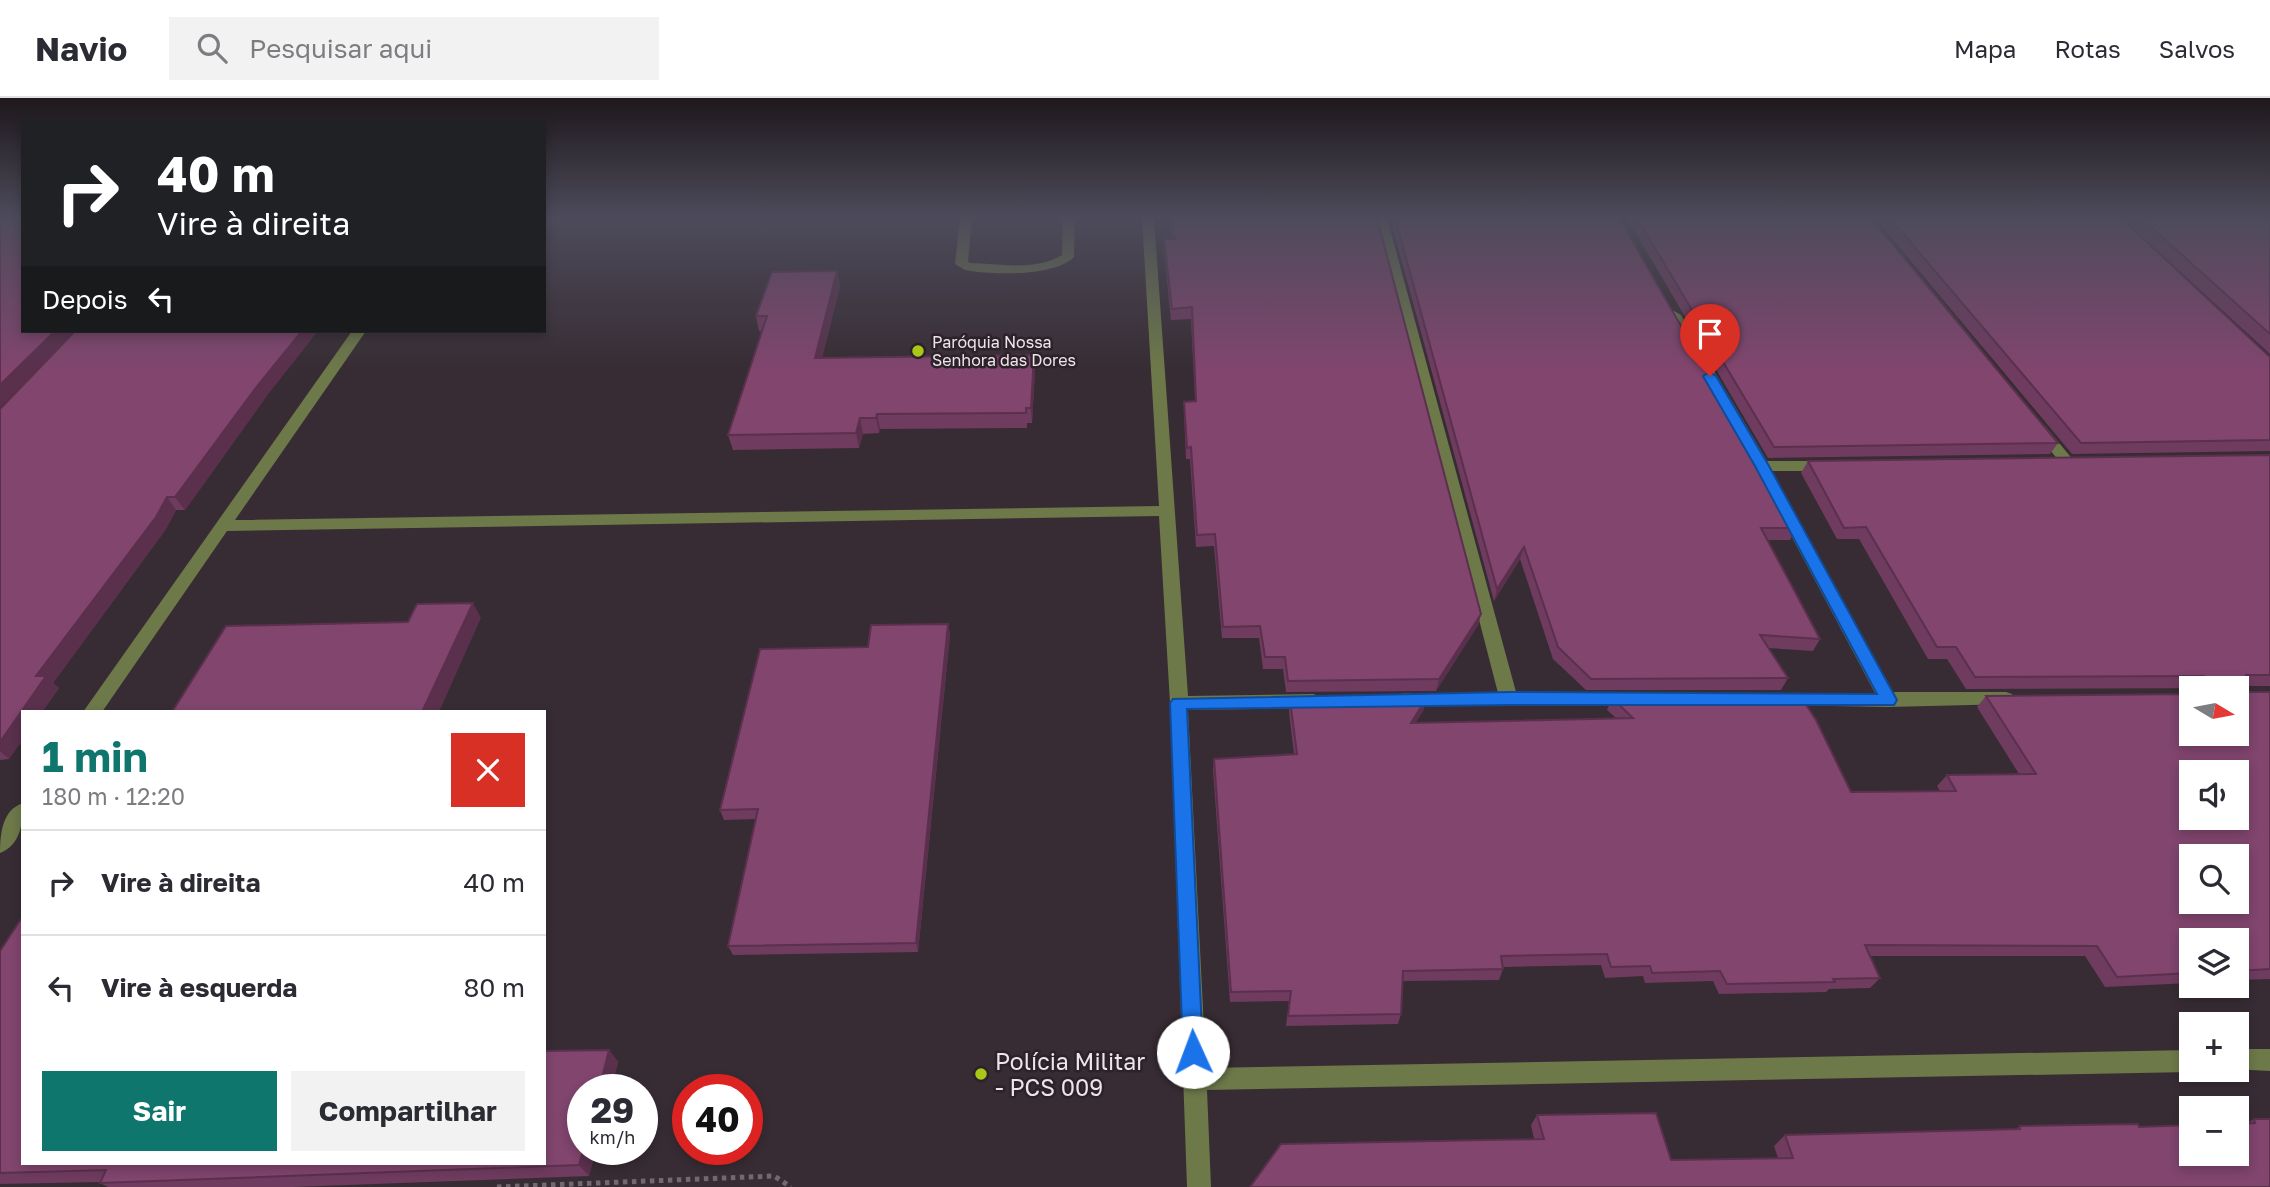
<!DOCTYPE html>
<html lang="pt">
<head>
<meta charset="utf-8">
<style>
	body { margin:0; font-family:"Golos Text",sans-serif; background:#f2f2f3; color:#2b2b33; height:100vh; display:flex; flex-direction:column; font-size:26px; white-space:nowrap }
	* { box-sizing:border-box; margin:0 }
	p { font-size:23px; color:#7c7c81 }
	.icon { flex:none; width:38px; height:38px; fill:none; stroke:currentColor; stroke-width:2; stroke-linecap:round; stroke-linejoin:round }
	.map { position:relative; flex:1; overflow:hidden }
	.panel { position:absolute; left:21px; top:612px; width:525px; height:455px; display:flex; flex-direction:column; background:#fff; border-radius:0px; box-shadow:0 4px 10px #0003 }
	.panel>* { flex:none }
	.top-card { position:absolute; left:21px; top:21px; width:525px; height:214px; border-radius:0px; box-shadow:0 4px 10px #0003; background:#202124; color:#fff; overflow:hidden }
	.needle { width:46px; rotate:100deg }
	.fabs { position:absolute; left:2179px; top:578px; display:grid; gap:14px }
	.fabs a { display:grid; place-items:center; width:70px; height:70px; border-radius:0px; background:#fff; box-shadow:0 4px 10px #0003; font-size:35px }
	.speed { position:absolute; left:567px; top:976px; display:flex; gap:14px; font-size:35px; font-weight:700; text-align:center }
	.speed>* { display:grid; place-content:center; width:91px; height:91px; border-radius:50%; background:#fff; box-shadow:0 4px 10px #0003; line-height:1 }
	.speed small { font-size:18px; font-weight:400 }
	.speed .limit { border:10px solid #d22; background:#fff; color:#111 }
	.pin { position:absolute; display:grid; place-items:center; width:60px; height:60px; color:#fff; margin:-72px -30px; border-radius:50% 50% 50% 0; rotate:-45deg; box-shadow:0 0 7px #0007 }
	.pin .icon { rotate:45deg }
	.me { position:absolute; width:77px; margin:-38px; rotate:358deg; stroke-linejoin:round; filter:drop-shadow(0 0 5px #0008) }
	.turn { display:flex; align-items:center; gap:24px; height:147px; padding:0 21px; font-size:32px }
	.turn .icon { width:91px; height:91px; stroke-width:2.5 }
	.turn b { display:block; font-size:49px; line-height:60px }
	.then { display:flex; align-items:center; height:66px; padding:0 21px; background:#0003; gap:14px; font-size:26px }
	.round { display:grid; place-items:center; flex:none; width:74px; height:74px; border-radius:0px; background:#f2f2f3 }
	.headline { display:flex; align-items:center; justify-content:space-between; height:119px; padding:0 21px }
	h1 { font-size:42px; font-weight:700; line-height:52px; color:#0f766e }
	.button { display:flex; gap:14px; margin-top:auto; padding:14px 21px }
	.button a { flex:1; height:80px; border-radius:0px; background:#0f766e; color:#fff; font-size:28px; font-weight:700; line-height:80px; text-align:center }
	.button a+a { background:#f2f2f3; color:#2b2b33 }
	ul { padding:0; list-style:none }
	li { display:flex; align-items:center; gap:21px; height:105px; padding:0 21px; border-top:2px solid #e1e1e2 }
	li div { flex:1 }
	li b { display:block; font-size:26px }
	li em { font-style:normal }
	header { display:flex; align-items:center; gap:42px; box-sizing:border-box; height:98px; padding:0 35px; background:#fff; border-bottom:2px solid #e1e1e2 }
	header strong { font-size:33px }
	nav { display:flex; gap:38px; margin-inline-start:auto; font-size:24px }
	.search { width:490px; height:63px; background:#f2f2f3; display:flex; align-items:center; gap:18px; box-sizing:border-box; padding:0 24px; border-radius:0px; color:#7c7c81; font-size:26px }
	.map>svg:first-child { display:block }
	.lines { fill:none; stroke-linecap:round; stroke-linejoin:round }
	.path { stroke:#72686e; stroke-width:5; stroke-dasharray:4.5 4.5; stroke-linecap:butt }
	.minor { fill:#6d7949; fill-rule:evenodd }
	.wall { fill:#6f3b5f }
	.shaded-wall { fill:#5a304d }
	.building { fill:#81456e; stroke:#5a304d; stroke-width:2; fill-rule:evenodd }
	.route { fill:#1a73e8; stroke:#114b97; stroke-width:2 }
	.poi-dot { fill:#aac718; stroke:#2d2229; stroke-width:2.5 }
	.labels { text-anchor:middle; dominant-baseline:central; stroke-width:5; stroke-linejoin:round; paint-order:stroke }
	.far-poi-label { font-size:16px; fill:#ece5e9; stroke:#2d2229; text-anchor:start }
	.near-poi-label { font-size:23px; fill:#ece5e9; stroke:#2d2229; text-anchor:start }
</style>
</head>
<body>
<header>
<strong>Navio</strong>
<div class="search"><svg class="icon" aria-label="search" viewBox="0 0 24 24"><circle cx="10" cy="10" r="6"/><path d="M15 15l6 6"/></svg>Pesquisar aqui</div>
<nav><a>Mapa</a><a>Rotas</a><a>Salvos</a></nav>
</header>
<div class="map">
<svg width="2270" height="1089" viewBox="0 0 2270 1089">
	<rect width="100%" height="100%" fill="#372c33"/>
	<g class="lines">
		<!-- path -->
		<path class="path" d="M 497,1089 L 774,1078 L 791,1089"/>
		<!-- minor -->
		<g class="minor">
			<path d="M 960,120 L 972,120 L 968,164 L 971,165 C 999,166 1036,173 1062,157 L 1063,120 L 1075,120 L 1074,159 C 1054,179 991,177 965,172 L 955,166 Z"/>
			<path d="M 1142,120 L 1154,120 L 1188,598 L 1313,596 L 1319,598 L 1322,603 L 1319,608 L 1313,610 L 1188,612 L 1206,970 L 2191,952 L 2191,971 L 2198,971 L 2191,974 L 1207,992 L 1211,1089 L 1187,1089 L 1170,605 L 1159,418 L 227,433 L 102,614 L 83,614 L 352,233 L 366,233 L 235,422 L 1159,408 Z"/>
			<path d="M 1375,120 L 1387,120 L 1516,594 L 1635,594 L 1641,596 L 1644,601 L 1641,606 L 1398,607 L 1395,602 L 1398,597 L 1404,595 L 1498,595 Z"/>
			<path d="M 1674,213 L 1681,217 L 1767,363 L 1829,363 L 1837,368 L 1829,373 L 1772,373 L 1893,594 L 2006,594 L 2012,596 L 2015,601 L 2012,606 L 1888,609 L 1776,607 L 1773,602 L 1776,597 L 1782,595 L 1875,595 L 1754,368 L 1667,217 Z"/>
			<path d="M 2040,326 L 2045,328 L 2074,363 L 2077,366 L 2074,369 L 2064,369 L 2035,334 L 2033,331 L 2035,328 Z"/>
			<path d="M 23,705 C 23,724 21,747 0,755 C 0,736 2,712 23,705 Z"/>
			<path d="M 2236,951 L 2270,951 L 2270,973 L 2231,971 L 2236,971 Z"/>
		</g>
	</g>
	<!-- wall -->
	<g class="wall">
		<path d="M 1169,120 L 1377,120 L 1481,516 L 1478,527 L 1436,593 L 1286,594 L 1283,571 L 1263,571 L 1259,540 L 1222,540 L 1214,448 L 1196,449 L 1190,361 L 1186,361 L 1184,316 L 1184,304 L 1195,303 L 1191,221 L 1171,222 L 1164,152 L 1164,141 L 1172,141 Z"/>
		<path d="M 1390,120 L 1619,120 L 1797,430 L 1790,442 L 1768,442 L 1820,541 L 1813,553 L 1768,550 L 1788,580 L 1781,592 L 1586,592 L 1553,561 L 1520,461 L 1494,503 Z"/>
		<path d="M 1627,120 L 1871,120 L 2058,345 L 2050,356 L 1768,360 Z"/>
		<path d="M 1875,120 L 2121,120 L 2270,259 L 2270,353 L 2072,356 Z"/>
		<path d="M 2122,120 L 2270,120 L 2270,256 Z"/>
		<path d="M 837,173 L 840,188 L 822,260 L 1034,257 L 1035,272 L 1032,325 L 1027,325 L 1027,330 L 880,331 L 879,335 L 863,336 L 859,350 L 733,352 L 728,337 L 762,233 L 759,233 L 756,218 Z"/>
		<path d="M 23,233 L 266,299 L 185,412 L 176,412 L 166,431 L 53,585 L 59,590 L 42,614 L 23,614 L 9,661 L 0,662 L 0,311 L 46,264 Z"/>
		<path d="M 2270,357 L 2270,588 L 2246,588 L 2246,594 L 2270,594 L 2270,881 L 2236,882 L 2236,842 L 2191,842 L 2191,885 L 2105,889 L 2085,858 L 1869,858 L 1880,880 L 1870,890 L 1829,891 L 1826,894 L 1719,896 L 1713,883 L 1645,885 L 1643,878 L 1605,880 L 1601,867 L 1503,869 L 1503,871 L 1499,882 L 1403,883 L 1401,916 L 1398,926 L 1286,928 L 1289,903 L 1230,904 L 1213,672 L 1214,661 L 1294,656 L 1289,614 L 1290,602 L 1426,601 L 1423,613 L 1415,625 L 1616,620 L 1607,612 L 1612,600 L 1851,694 L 1940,693 L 1937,688 L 1947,677 L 2019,676 L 1977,609 L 1986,598 L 2191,635 L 2236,590 L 1966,591 L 1947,561 L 1928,561 L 1859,441 L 1837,441 L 1801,375 L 1808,363 Z"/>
		<path d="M 948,526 L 950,537 L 918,854 L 733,857 L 728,848 L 756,721 L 724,722 L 720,712 L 868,549 Z"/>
		<path d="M 0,853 L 23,1066 L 609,952 L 618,964 L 589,1078 L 293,1089 L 108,1089 L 100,1085 L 101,1084 L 0,1086 Z"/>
		<path d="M 1537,1017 L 1671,1062 L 1778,1060 L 1774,1048 L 1785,1037 L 2016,1031 L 2020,1028 L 2139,1029 L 2247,1025 L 2254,1021 L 2270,1021 L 2270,1089 L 1250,1089 L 1534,1041 L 1531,1027 Z"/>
	</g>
	<!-- shaded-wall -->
	<g class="shaded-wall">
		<path d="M 837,173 L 840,188 L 818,275 L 815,260 Z"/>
		<path d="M 55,233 L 77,233 L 0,309 L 0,287 Z"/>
		<path d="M 302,233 L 318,233 L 266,299 L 185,412 L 175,399 L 258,287 Z"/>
		<path d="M 1034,257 L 1035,272 L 1032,325 L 1031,310 Z"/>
		<path d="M 877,316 L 880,331 L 879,335 L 876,320 Z"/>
		<path d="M 860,320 L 863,336 L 859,350 L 856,335 Z"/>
		<path d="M 167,399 L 176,412 L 166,431 L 53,585 L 59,590 L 42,614 L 23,614 L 23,642 L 9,661 L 0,653 L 0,644 L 36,578 Z"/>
		<path d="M 1524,449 L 1520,461 L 1494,503 L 1497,491 Z"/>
		<path d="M 473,505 L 481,520 L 439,614 L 422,614 Z"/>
		<path d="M 1481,516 L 1478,527 L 1436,593 L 1439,581 Z"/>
		<path d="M 948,526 L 950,537 L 918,854 L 916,845 Z"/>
		<path d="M 1426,601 L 1423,613 L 1408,637 L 1411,625 Z"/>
		<path d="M 609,952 L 618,964 L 611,992 L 599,992 Z"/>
		<path d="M 583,1052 L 596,1052 L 589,1078 L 579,1067 Z"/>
	</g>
	<!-- building -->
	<g class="building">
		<path d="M 0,120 L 23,120 L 23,233 L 55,233 L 0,287 Z"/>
		<path d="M 1171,120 L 1377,120 L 1481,516 L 1439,581 L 1288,583 L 1285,559 L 1265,559 L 1260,528 L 1223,529 L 1215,436 L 1197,437 L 1191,349 L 1187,350 L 1184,304 L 1196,303 L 1192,209 L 1172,211 L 1164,141 L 1175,141 Z"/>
		<path d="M 1395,120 L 1619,120 L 1797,430 L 1761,430 L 1820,541 L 1760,537 L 1788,580 L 1591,581 L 1558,549 L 1524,449 L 1497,491 Z"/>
		<path d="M 1637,120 L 1871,120 L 2058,345 L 1774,349 Z"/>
		<path d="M 1890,120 L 2121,120 L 2270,259 L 2270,342 L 2081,345 Z"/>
		<path d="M 2141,120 L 2270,120 L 2270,236 Z"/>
		<path d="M 837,173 L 815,260 L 1034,257 L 1031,310 L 1026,310 L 1026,315 L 877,316 L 876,320 L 860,320 L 856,335 L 728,337 L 767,218 L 756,218 L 772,174 Z"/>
		<path d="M 75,233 L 302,233 L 258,287 L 175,399 L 167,399 L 156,419 L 36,578 L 46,578 L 0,644 L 0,311 Z"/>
		<path d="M 2270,357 L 2270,577 L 2246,577 L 2246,594 L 2270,594 L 2270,871 L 2236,873 L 2236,842 L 2191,842 L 2191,875 L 2117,879 L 2097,848 L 1865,847 L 1880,880 L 1833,881 L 1835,884 L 1727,886 L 1720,873 L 1652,875 L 1650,868 L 1611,869 L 1607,856 L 1501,858 L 1503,871 L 1403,873 L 1401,916 L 1288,918 L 1291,893 L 1231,894 L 1214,661 L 1297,656 L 1290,602 L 1426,601 L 1411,625 L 1633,620 L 1612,600 L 1801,599 L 1816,622 L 1851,694 L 1956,693 L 1947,677 L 2036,676 L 1986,598 L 2191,596 L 2191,635 L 2236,635 L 2236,590 L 2205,590 L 2204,578 L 1975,579 L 1956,549 L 1937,549 L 1866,429 L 1844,430 L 1808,363 ZM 2191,674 L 2236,674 L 2236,719 L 2191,719 ZM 2191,758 L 2236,758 L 2236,803 L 2191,803 Z"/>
		<path d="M 473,505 L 422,614 L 172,614 L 226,528 L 408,524 L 417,506 Z"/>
		<path d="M 948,526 L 916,845 L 728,848 L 758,711 L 720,712 L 760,551 L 868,549 L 871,527 Z"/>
		<path d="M 23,818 L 23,1066 L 544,1066 L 544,953 L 609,952 L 599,992 L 583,992 L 583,1052 L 579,1067 L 100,1085 L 106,1072 L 0,1075 L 0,853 Z"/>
		<path d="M 1656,1015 L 1671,1062 L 1793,1060 L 1785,1037 L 2020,1031 L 2020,1028 L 2138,1026 L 2139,1029 L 2191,1027 L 2191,1055 L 2236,1055 L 2236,1026 L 2255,1025 L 2254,1021 L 2270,1021 L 2270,1089 L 1250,1089 L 1281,1046 L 1544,1041 L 1537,1017 Z"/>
	</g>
	<!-- sky -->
	<linearGradient id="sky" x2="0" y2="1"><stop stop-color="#1e181c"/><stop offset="0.44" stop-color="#4d4b5b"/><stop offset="1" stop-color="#4d4b5b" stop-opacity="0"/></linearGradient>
	<rect width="2270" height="272" fill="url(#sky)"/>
	<!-- route -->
	<path class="route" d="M 1710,274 L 1716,278 L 1769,368 L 1897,602 L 1894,607 L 1510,607 L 1187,611 L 1203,954 L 1200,961 L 1193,964 L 1186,961 L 1183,954 L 1170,605 L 1173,601 L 1510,594 L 1877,596 L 1755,368 L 1703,278 Z"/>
	<!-- markers -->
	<g class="poi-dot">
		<circle cx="918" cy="253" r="7"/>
		<circle cx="981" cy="976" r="7"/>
	</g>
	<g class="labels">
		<!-- far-poi labels -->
		<g class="far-poi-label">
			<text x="932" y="244">Paróquia Nossa<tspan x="932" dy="18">Senhora das Dores</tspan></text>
		</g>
		<!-- near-poi labels -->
		<g class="near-poi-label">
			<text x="995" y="963">Polícia Militar<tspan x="995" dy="26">- PCS 009</tspan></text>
		</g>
	</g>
</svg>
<div class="fabs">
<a><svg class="needle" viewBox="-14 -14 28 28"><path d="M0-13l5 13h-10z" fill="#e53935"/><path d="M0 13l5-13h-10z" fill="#7c7c81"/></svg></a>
<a><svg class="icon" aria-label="sound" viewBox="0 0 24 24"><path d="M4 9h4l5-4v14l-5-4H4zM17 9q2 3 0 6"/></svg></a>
<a><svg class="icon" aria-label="search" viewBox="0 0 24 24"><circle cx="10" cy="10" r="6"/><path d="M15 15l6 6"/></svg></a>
<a><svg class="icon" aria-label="layers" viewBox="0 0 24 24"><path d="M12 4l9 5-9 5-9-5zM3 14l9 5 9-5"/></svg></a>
<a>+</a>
<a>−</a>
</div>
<div class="speed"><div>29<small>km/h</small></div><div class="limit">40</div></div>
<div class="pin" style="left:1710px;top:278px;background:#d93025"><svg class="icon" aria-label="arrive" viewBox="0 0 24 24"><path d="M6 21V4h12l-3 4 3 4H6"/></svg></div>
<svg class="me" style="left:1193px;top:954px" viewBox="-20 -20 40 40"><circle r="19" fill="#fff"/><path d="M0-13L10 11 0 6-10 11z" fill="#1a73e8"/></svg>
<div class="top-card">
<div class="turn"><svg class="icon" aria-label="right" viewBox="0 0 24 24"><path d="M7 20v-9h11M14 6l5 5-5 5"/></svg><div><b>40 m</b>Vire à direita</div></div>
<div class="then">Depois<svg class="icon" aria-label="left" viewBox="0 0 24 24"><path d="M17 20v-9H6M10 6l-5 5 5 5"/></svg></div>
</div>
<section class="panel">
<div class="headline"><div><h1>1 min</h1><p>180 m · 12:20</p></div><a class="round" style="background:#d93025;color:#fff"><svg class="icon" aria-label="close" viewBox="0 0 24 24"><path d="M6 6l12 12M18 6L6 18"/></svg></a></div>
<ul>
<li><svg class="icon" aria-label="right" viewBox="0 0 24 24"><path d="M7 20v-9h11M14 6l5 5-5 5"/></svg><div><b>Vire à direita</b></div><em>40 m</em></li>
<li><svg class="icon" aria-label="left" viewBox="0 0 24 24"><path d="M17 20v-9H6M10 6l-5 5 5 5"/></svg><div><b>Vire à esquerda</b></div><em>80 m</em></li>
</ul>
<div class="button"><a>Sair</a><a>Compartilhar</a></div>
</section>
</div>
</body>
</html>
